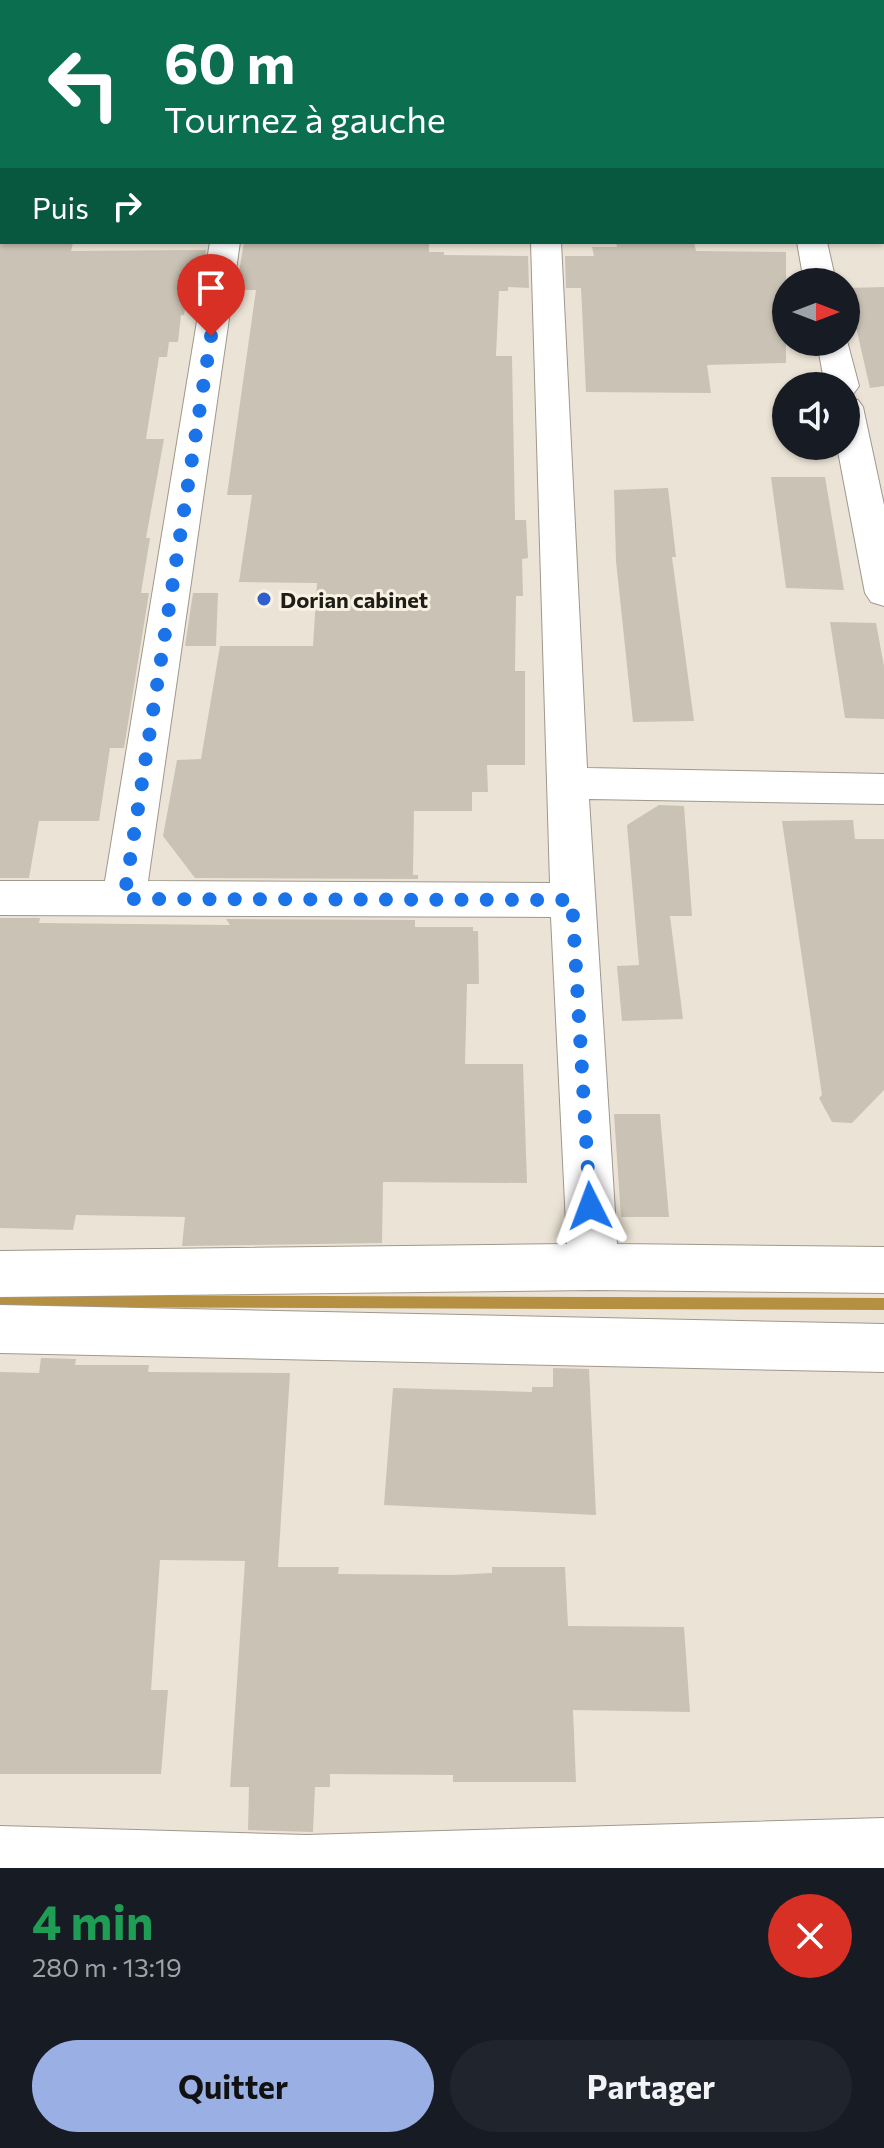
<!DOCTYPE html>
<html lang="fr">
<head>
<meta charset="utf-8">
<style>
	body { margin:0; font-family:Commissioner,sans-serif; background:#20242c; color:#f1f3f6; height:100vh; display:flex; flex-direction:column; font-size:30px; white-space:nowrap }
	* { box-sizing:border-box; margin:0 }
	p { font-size:26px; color:#9ea1a6 }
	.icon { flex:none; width:44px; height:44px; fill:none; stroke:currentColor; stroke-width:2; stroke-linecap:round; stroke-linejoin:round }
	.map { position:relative; height:1868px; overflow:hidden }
	.side { display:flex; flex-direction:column; background:#171b24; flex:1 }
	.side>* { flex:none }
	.banner { position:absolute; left:0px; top:0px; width:884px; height:244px; box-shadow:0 2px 6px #0004; background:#0b6e4f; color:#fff; overflow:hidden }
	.needle { width:52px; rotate:90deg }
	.tools { position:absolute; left:772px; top:268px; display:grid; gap:16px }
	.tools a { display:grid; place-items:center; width:88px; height:88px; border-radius:50%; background:#171b24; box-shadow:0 2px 6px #0004; font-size:40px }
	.pin { position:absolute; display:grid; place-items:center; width:68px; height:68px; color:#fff; margin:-82px -34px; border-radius:50% 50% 50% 0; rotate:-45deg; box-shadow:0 0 8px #0007 }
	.pin .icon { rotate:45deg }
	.me { position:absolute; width:88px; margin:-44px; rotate:357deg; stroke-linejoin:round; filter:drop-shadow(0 0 6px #0008) }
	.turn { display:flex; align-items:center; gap:28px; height:168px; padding:0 32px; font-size:36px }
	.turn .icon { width:104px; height:104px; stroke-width:2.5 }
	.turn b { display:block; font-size:56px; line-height:68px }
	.then { display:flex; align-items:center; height:76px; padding:0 32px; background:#0003; gap:16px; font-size:30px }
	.round { display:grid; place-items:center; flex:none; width:84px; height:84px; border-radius:42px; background:#20242c }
	.overview { display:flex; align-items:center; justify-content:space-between; height:136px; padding:0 32px }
	h1 { font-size:48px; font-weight:700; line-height:60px; color:#1e9e55 }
	.button { display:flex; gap:16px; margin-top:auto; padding:16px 32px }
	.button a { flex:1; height:92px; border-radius:48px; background:#9ab0e4; color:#111; font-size:32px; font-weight:700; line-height:92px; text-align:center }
	.button a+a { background:#20242c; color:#f1f3f6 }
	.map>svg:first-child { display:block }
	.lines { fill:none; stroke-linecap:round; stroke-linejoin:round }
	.stream { fill:#b59042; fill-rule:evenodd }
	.building { fill:#cac3b5 }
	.minor-casing { stroke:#9f988b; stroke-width:2 }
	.minor { fill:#fff; fill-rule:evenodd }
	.route { stroke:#1a73e8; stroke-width:14; stroke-dasharray:0 25.2 }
	.poi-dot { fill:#305ecd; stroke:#f9f2e3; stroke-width:3 }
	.labels { text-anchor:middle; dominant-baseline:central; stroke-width:6; stroke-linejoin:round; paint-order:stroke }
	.poi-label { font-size:22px; font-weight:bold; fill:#1f1d18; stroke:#f9f2e3; text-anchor:start }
</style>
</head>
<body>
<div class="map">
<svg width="884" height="1868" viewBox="0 0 884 1868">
	<rect width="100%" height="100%" fill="#ebe4d6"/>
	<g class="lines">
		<!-- stream -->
		<g class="stream">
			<rect x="0" y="91" width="2" height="4"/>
			<rect x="882" y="96" width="2" height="4"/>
			<path d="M 0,1295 L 884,1298 L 884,1310 L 0,1307 Z"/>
		</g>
	</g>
	<!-- building -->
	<g class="building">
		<path d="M 244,242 L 429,242 L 429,252 L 444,252 L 444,255 L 528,256 L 529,288 L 508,287 L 508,291 L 499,291 L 496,356 L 512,356 L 515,520 L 526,520 L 528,558 L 522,559 L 523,596 L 516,596 L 515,671 L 525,671 L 525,765 L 487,765 L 488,792 L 472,792 L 472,811 L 414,811 L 413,875 L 418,875 L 418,879 L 195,878 L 163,836 L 177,760 L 201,759 L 220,646 L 313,646 L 317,583 L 239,582 L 252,495 L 227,495 L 256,290 L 236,290 Z"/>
		<path d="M 616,242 L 694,242 L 696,251 L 786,252 L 786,363 L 707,365 L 711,393 L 586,392 L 581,288 L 566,288 L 565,256 L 594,256 L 592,247 L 617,247 Z"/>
		<path d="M 0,243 L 73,243 L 71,251 L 206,250 L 199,290 L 190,290 L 188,293 L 184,315 L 181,315 L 178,342 L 169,342 L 167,357 L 159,357 L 146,439 L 164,439 L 146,538 L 150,538 L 141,593 L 149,593 L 124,748 L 110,748 L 99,821 L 39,821 L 29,878 L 0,878 Z"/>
		<path d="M 884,287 L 884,386 L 870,388 L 847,288 Z"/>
		<path d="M 771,477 L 825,477 L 844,590 L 786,588 Z"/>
		<path d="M 668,488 L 676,557 L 672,557 L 694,721 L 633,722 L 616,561 L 614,490 Z"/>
		<path d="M 193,593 L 218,593 L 216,646 L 185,646 Z"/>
		<path d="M 830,622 L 876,623 L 884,666 L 884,719 L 845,718 Z"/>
		<path d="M 659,805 L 684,806 L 692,916 L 670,916 L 683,1019 L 622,1021 L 617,966 L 639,965 L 627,825 Z"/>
		<path d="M 853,820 L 855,839 L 884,839 L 884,1090 L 852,1123 L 832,1122 L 819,1098 L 822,1095 L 782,821 Z"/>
		<path d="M 0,918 L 40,918 L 39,923 L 230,925 L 226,919 L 415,920 L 415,927 L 473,927 L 473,931 L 478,931 L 479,984 L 467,984 L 465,1064 L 523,1064 L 527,1183 L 383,1182 L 382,1243 L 182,1246 L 185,1217 L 76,1215 L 73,1230 L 0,1228 Z"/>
		<path d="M 614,1114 L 660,1114 L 669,1217 L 621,1217 Z"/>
		<path d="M 41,1358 L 76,1359 L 75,1365 L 149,1365 L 148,1372 L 290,1373 L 278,1567 L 339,1567 L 338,1574 L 452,1575 L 492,1573 L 492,1567 L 565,1567 L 568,1626 L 684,1627 L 690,1712 L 573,1710 L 576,1782 L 453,1782 L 453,1775 L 330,1774 L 330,1787 L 315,1787 L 313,1832 L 248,1830 L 249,1787 L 230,1787 L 245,1561 L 160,1560 L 151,1690 L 168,1690 L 161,1774 L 0,1774 L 0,1372 L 39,1373 Z"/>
		<path d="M 553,1368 L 589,1369 L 596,1515 L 384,1505 L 393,1388 L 532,1392 L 532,1387 L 553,1387 Z"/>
	</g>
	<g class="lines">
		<defs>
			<g id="minor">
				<rect x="244" y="0" width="26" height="2"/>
				<rect x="518" y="0" width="26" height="2"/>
				<path d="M 749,0 L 775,0 L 776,2 L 750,2 Z"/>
				<rect x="0" y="63" width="2" height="16"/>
				<rect x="882" y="70" width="2" height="16"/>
				<rect x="0" y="102" width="2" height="16"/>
				<rect x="882" y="108" width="2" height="18"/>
				<path d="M 210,242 L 240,242 L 148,881 L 550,883 L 531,242 L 561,242 L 587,768 L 884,774 L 884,804 L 589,799 L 617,1244 L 884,1247 L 884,1293 L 593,1290 L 0,1297 L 0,1251 L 567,1244 L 551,917 L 0,915 L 0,881 L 105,881 Z"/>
				<path d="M 797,242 L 827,242 L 836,282 L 804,282 Z"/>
				<path d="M 846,337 L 859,386 L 854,393 L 846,395 L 846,386 L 825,386 L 817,342 L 846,342 Z"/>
				<path d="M 846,397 L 858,400 L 863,407 L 884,505 L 884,606 L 871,602 L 865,593 L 837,446 L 846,446 Z"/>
				<path d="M 0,1305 L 884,1324 L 884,1372 L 0,1353 Z"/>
				<path d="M 884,1818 L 884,1868 L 0,1868 L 0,1826 L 306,1835 Z"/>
			</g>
		</defs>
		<!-- minor casing -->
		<use href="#minor" class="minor-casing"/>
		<!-- minor -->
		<use href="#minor" class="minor"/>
	</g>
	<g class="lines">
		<!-- route -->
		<path class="route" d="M 211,336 L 124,899 L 572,900 L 590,1206"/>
	</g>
	<!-- markers -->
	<circle class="poi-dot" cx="264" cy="599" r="8"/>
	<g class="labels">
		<!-- poi labels -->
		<g class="poi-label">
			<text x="280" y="599">Dorian cabinet</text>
		</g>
	</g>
</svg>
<div class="tools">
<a><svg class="needle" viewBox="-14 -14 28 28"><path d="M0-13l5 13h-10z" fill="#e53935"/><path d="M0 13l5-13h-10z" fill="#9ea1a6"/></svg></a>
<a><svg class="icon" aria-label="sound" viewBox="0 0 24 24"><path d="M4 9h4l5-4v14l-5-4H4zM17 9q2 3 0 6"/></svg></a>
</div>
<div class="pin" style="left:211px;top:336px;background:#d93025"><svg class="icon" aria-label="arrive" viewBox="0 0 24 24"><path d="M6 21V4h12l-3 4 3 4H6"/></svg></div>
<svg class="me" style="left:590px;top:1206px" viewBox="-20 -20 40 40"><path d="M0-17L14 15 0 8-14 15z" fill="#1a73e8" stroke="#fff" stroke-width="4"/></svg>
<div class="banner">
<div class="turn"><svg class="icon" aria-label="left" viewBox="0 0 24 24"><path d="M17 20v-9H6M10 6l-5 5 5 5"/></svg><div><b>60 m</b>Tournez à gauche</div></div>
<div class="then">Puis<svg class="icon" aria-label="right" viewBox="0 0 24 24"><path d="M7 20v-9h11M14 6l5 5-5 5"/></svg></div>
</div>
</div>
<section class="side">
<div class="overview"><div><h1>4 min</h1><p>280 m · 13:19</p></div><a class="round" style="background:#d93025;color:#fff"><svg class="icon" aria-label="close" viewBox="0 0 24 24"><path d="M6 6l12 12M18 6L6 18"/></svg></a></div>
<div class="button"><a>Quitter</a><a>Partager</a></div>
</section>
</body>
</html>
